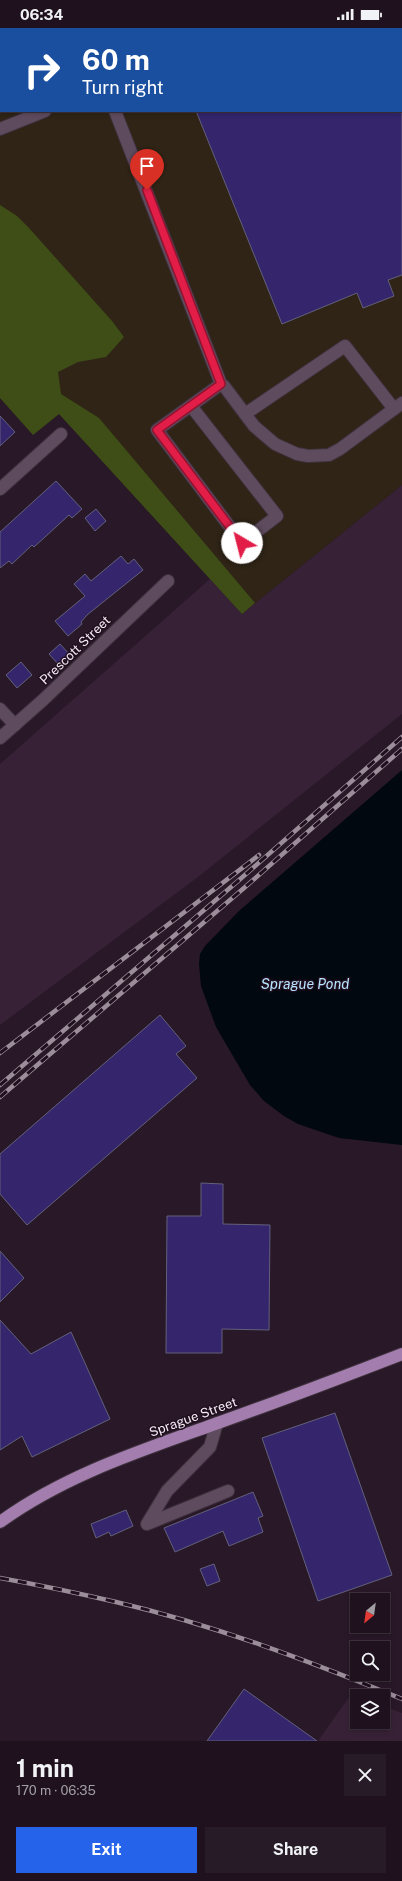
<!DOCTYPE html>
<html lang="en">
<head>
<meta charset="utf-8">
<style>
	body { margin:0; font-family:"Public Sans",sans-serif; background:#271b27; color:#f1f3f6; height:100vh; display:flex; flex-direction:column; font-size:15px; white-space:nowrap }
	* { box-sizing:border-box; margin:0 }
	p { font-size:13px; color:#a19ea4 }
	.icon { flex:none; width:22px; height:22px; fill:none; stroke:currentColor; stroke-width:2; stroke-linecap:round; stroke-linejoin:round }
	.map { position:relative; height:1713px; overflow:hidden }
	.details { display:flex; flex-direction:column; background:#1f121e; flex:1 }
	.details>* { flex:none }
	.hud { position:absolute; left:0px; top:0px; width:402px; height:84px; box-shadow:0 2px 6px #0003,0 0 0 1px #3c323c; background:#1a4fa0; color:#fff; overflow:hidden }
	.needle { width:26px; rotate:209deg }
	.buttons { position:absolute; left:350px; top:1565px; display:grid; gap:8px }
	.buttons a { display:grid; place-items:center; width:40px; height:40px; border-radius:0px; background:#1f121e; box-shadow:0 2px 6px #0003,0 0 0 1px #3c323c; font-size:20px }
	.pin { position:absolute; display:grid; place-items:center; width:34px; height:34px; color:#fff; margin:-41px -17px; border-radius:50% 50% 50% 0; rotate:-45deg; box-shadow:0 0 4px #0007 }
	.pin .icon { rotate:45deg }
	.me { position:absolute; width:44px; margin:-22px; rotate:323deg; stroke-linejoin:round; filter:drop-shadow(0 0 3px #0008) }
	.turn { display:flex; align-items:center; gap:14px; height:84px; padding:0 16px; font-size:18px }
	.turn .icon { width:52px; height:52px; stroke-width:2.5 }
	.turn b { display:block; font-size:28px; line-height:34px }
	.round { display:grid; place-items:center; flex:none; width:42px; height:42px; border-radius:0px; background:#271b27 }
	.headline { display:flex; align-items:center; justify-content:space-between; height:68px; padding:0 16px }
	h1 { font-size:24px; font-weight:700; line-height:30px }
	.primary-button { display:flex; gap:8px; margin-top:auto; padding:8px 16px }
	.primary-button a { flex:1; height:46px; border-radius:0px; background:#2563eb; color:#fff; font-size:16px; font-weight:700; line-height:46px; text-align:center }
	.primary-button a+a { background:#271b27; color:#f1f3f6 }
	.status { display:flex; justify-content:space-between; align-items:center; height:28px; padding:0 20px; background:#1f121e; direction:ltr }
	.status svg { height:11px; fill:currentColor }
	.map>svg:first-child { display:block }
	.commercial { fill:#2f2416; fill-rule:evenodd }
	.built { fill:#372136 }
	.green { fill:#3e4e16 }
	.water { fill:#01080f }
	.building { fill:#34256d; stroke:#63617a }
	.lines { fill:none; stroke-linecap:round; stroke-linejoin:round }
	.minor-casing { stroke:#3f323e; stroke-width:14 }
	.major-casing { stroke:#3f323e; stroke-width:14 }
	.minor { stroke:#5f4b5e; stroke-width:12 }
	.major { stroke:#a27dad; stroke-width:12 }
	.rail-casing { stroke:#9b8d9a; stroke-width:4.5 }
	.rail { stroke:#1f0f1f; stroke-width:3; stroke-dasharray:9; stroke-linecap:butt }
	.route-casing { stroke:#92132f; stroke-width:10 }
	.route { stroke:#e11d48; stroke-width:7 }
	.labels { text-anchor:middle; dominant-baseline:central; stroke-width:3; stroke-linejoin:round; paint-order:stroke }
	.street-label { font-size:13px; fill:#f5e9f4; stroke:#1f0f1f }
	.water-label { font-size:14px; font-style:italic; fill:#b7e4ff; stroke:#1f0f1f }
</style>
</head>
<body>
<div class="status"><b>06:34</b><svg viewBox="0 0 49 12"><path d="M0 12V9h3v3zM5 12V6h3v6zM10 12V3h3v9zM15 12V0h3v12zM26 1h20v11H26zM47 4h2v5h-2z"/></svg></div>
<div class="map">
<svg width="402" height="1713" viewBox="0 0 402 1713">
	<rect width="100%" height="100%" fill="#291828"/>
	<!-- commercial -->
	<path class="commercial" d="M 0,0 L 402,0 L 402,457 L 242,586 L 59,386 L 33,407 L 0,370 ZM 1,1 L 401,1 L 401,83 L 1,83 Z"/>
	<!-- built -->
	<g class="built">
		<path d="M 402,457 L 402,686 L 198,849 L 0,997 L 0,736 L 210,551 L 242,586 Z"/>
		<path d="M 352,1665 L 359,1668 L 357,1668 L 357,1694 L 383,1694 L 383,1678 L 402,1685 L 402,1713 L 318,1713 Z"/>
	</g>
	<!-- green -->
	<path class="green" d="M 0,177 L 17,188 L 29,200 L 112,293 L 124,309 L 106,329 L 78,334 L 58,344 L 61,366 L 99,390 L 255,575 L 242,586 L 59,386 L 33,407 L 0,370 Z"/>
	<!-- water -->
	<path class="water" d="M 402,742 L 402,1117 L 339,1110 L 298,1096 L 284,1088 L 264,1073 L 250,1057 L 216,999 L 201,958 L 199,936 L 200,926 L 205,918 L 239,883 Z"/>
	<!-- building -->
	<g class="building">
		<path d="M 196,83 L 402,83 L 402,247 L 388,252 L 394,268 L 363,280 L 357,265 L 282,296 Z"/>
		<path d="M 0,388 L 15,404 L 0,418 Z"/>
		<path d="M 56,453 L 82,481 L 72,490 L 69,487 L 34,519 L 32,517 L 12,536 L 9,533 L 0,540 L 0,504 Z"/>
		<path d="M 96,481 L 106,493 L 95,503 L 85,490 Z"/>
		<path d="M 121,528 L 128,536 L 134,531 L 143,542 L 87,587 L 81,594 L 82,596 L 68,608 L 55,593 L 85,568 L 74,556 L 85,546 L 91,553 Z"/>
		<path d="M 60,616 L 70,627 L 59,637 L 49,626 Z"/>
		<path d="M 21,634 L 32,647 L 17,660 L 6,647 Z"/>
		<path d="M 160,987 L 186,1018 L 176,1026 L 197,1050 L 27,1197 L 0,1166 L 0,1126 Z"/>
		<path d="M 201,1155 L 223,1156 L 223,1196 L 270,1197 L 269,1302 L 222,1301 L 222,1325 L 166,1325 L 167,1188 L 201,1188 Z"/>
		<path d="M 0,1223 L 24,1250 L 0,1274 Z"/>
		<path d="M 0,1292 L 31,1326 L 71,1304 L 110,1391 L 32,1429 L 22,1408 L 0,1422 Z"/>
		<path d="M 335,1385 L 392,1547 L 318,1573 L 262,1410 Z"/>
		<path d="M 253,1464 L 263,1488 L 258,1490 L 263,1504 L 229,1518 L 223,1503 L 175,1524 L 164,1500 Z"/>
		<path d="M 126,1482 L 133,1498 L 111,1508 L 109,1504 L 96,1510 L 91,1496 Z"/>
		<path d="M 214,1536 L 220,1553 L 207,1558 L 200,1541 Z"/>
		<path d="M 244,1661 L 317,1713 L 207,1713 Z"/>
	</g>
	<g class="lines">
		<defs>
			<g id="minor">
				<path d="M 81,0 L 82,1"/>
				<path d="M 0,57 L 1,56"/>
				<path d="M 115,83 L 221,356 L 224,358 L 254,398 L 275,416 L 297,426 L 308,428 L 329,427 L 340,421 L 402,375"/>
				<path d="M 0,101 L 45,83"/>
				<path d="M 191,378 L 277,488 L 242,515 L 157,402 L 221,356"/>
				<path d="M 245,386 L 345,318 L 394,381"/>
				<path d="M 0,461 L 61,406"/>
				<path d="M 0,681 L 15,697"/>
				<path d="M 0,710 L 43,672 L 168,553"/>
				<path d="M 217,1395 L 210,1419 L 167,1463 L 147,1496 L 228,1463"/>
			</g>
			<path id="major" d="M 0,1494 C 65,1447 140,1423 215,1396 C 277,1374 340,1350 402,1326"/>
		</defs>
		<!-- minor casing -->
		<use href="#minor" class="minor-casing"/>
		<!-- major casing -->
		<use href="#major" class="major-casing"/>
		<!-- minor -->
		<use href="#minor" class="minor"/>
		<!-- major -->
		<use href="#major" class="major"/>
		<defs>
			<g id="rail">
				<path d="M 0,1025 L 259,827"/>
				<path d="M 0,1057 L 238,853 L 402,709"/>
				<path d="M 0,1069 L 244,860 L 402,721"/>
				<path d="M 0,1550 C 39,1557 77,1565 116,1574 C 214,1597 309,1633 402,1671"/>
			</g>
		</defs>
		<!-- rail casing -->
		<use href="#rail" class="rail-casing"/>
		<!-- rail -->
		<use href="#rail" class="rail"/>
	</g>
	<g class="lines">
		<defs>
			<path id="route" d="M 147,162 L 221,356 L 157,402 L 242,515"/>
		</defs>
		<!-- route casing -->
		<use href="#route" class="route-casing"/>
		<!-- route -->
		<use href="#route" class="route"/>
	</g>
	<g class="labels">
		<!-- street labels -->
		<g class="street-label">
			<text transform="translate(75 622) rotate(-44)">Prescott Street</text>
			<text transform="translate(193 1389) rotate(-20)">Sprague Street</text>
		</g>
		<!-- water labels -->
		<g class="water-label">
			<text x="305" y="956">Sprague Pond</text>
		</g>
	</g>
</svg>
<div class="buttons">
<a><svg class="needle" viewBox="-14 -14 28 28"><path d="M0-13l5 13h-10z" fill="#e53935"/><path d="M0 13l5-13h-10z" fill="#a19ea4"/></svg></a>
<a><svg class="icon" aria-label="search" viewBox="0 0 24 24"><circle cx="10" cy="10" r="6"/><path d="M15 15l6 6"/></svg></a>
<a><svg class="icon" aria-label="layers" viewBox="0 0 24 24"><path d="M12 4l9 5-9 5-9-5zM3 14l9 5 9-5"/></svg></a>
</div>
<div class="pin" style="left:147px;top:162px;background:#d93025"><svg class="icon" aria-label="arrive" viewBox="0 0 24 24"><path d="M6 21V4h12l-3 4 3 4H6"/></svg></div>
<svg class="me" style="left:242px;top:515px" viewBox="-20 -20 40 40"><circle r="19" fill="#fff"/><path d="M0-13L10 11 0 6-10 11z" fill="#e11d48"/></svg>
<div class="hud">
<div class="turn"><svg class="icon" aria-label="right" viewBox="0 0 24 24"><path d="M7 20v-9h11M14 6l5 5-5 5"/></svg><div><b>60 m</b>Turn right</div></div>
</div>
</div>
<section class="details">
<div class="headline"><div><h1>1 min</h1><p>170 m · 06:35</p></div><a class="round"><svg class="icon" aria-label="close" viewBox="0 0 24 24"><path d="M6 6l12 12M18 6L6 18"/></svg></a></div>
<div class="primary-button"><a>Exit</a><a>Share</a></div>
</section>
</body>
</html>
